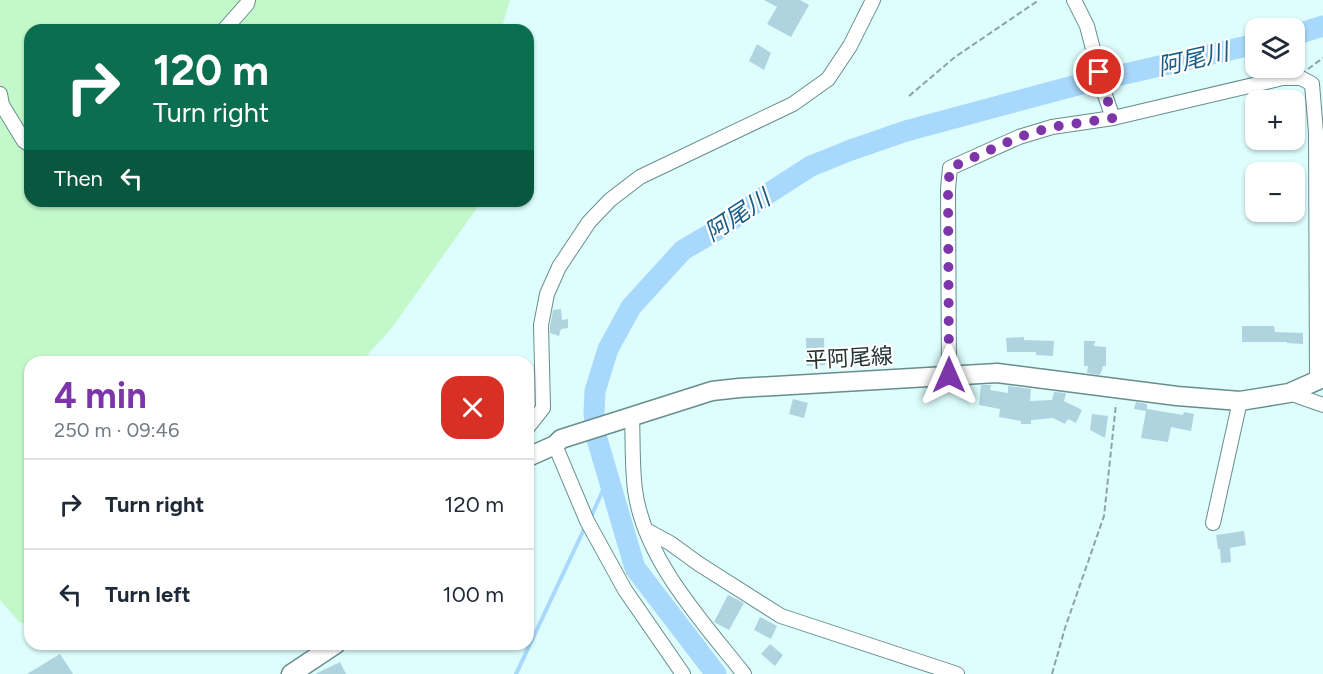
<!DOCTYPE html>
<html lang="en">
<head>
<meta charset="utf-8">
<style>
	body { margin:0; font-family:Figtree,"Noto Sans JP",sans-serif; background:#f6f6f7; color:#1f2937; height:100vh; display:flex; flex-direction:column; font-size:22px; white-space:nowrap }
	* { box-sizing:border-box; margin:0 }
	p { font-size:20px; color:#747a83 }
	.icon { flex:none; width:33px; height:33px; fill:none; stroke:currentColor; stroke-width:2; stroke-linecap:round; stroke-linejoin:round }
	.map { position:relative; flex:1; overflow:hidden }
	.drawer { position:absolute; left:24px; top:356px; width:510px; height:294px; display:flex; flex-direction:column; background:#fff; border-radius:18px; box-shadow:0 2px 4px #0004 }
	.drawer>* { flex:none }
	.hud { position:absolute; left:24px; top:24px; width:510px; height:183px; border-radius:18px; box-shadow:0 2px 4px #0004; background:#0b6e4f; color:#fff; overflow:hidden }
	.tools { position:absolute; left:1245px; top:18px; display:grid; gap:12px }
	.tools a { display:grid; place-items:center; width:60px; height:60px; border-radius:12px; background:#fff; box-shadow:0 2px 4px #0004; font-size:30px }
	.pin { position:absolute; display:grid; place-items:center; width:51px; height:51px; color:#fff; margin:-26px; border:3px solid #fff; border-radius:50%; box-shadow:0 2px 6px #0007 }
	.me { position:absolute; width:66px; margin:-33px; rotate:0deg; stroke-linejoin:round; filter:drop-shadow(0 0 4px #0008) }
	.turn { display:flex; align-items:center; gap:21px; height:126px; padding:0 30px; font-size:27px }
	.turn .icon { width:78px; height:78px; stroke-width:2.5 }
	.turn b { display:block; font-size:42px; line-height:51px }
	.then { display:flex; align-items:center; height:57px; padding:0 30px; background:#0003; gap:12px; font-size:22px }
	.round { display:grid; place-items:center; flex:none; width:63px; height:63px; border-radius:18px; background:#f6f6f7 }
	.head { display:flex; align-items:center; justify-content:space-between; height:102px; padding:0 30px }
	h1 { font-size:36px; font-weight:700; line-height:45px; color:#7c36aa }
	ul { padding:0; list-style:none }
	li { display:flex; align-items:center; gap:18px; height:90px; padding:0 30px; border-top:2px solid #e0e1e3 }
	li div { flex:1 }
	li b { display:block; font-size:22px }
	li em { font-style:normal }
	.map>svg:first-child { display:block }
	.green { fill:#c3f9ca }
	.lines { fill:none; stroke-linecap:round; stroke-linejoin:round }
	.stream { stroke:#a8d8fb; stroke-width:4 }
	.river { stroke:#a8d8fb; stroke-width:21 }
	.building { fill:#afd4df }
	.minor-casing { stroke:#678d8d; stroke-width:16 }
	.major-casing { stroke:#678d8d; stroke-width:21 }
	.path { stroke:#8ba4a3; stroke-width:2; stroke-dasharray:6 3; stroke-linecap:butt }
	.minor { stroke:#fff; stroke-width:14 }
	.major { stroke:#fff; stroke-width:18 }
	.route { stroke:#7c36aa; stroke-width:10; stroke-dasharray:0 18 }
	.labels { text-anchor:middle; dominant-baseline:central; stroke-width:4.5; stroke-linejoin:round; paint-order:stroke }
	.street-label { font-size:22px; fill:#243433; stroke:#fff }
	.water-label { font-size:24px; font-style:italic; fill:#195d86; stroke:#fff }
</style>
</head>
<body>
<div class="map">
<svg width="1323" height="674" viewBox="0 0 1323 674">
	<rect width="100%" height="100%" fill="#ddfefd"/>
	<!-- green -->
	<path class="green" d="M 0,0 L 510,0 L 501,30 L 30,30 L 30,201 L 482,201 L 391,329 L 362,361 L 30,362 L 30,626 L 19,622 L 0,600 Z"/>
	<g class="lines">
		<!-- stream -->
		<g class="stream">
			<path d="M 590,519 L 608,479"/>
			<path d="M 516,674 L 586,525"/>
		</g>
		<!-- river -->
		<g class="river">
			<path d="M 1294,35 L 1323,26"/>
			<path d="M 716,674 L 635,568 L 597,439 L 594,413 L 595,391 L 608,349 L 631,307 L 683,250 L 719,229 L 766,195 L 811,166 L 851,150 L 906,131 L 1081,84 L 1256,44"/>
		</g>
	</g>
	<!-- building -->
	<g class="building">
		<path d="M 764,0 L 800,0 L 809,5 L 791,37 L 767,24 L 777,7 Z"/>
		<path d="M 757,44 L 771,53 L 764,70 L 749,61 Z"/>
		<path d="M 561,309 L 562,320 L 568,319 L 568,328 L 561,329 L 559,336 L 550,333 L 550,326 L 553,310 Z"/>
		<path d="M 1242,326 L 1274,326 L 1275,332 L 1303,333 L 1303,344 L 1287,343 L 1287,342 L 1242,342 Z"/>
		<path d="M 1024,337 L 1024,340 L 1054,341 L 1053,356 L 1036,355 L 1036,352 L 1007,352 L 1006,338 Z"/>
		<path d="M 806,338 L 824,338 L 825,365 L 807,366 Z"/>
		<path d="M 1084,341 L 1095,341 L 1094,346 L 1106,347 L 1106,366 L 1103,366 L 1101,373 L 1099,375 L 1087,373 L 1088,366 L 1084,366 Z"/>
		<path d="M 981,385 L 991,385 L 990,390 L 1008,393 L 1008,386 L 1031,389 L 1030,401 L 1052,400 L 1054,392 L 1066,393 L 1064,401 L 1082,410 L 1076,423 L 1068,419 L 1065,424 L 1053,418 L 1031,420 L 1031,424 L 1021,424 L 1021,421 L 999,417 L 1000,409 L 979,405 Z"/>
		<path d="M 793,399 L 808,403 L 804,418 L 789,414 Z"/>
		<path d="M 1136,402 L 1147,404 L 1147,409 L 1183,415 L 1184,412 L 1194,414 L 1191,431 L 1171,427 L 1168,442 L 1141,438 L 1146,411 L 1134,409 Z"/>
		<path d="M 1092,414 L 1108,416 L 1105,438 L 1090,430 Z"/>
		<path d="M 1244,531 L 1246,545 L 1230,548 L 1231,562 L 1221,563 L 1220,549 L 1218,549 L 1216,535 Z"/>
		<path d="M 728,595 L 744,603 L 729,630 L 714,622 Z"/>
		<path d="M 760,617 L 777,626 L 771,639 L 754,630 Z"/>
		<path d="M 770,644 L 783,655 L 775,666 L 761,654 Z"/>
		<path d="M 60,654 L 73,674 L 27,674 Z"/>
		<path d="M 340,662 L 346,674 L 315,674 Z"/>
	</g>
	<g class="lines">
		<defs>
			<g id="minor">
				<path d="M 1074,0 L 1087,26 L 1105,95 L 1113,118"/>
				<path d="M 224,30 L 247,4 L 248,0"/>
				<path d="M 0,94 L 2,105 L 24,141 L 30,145"/>
				<path d="M 949,376 L 948,189 L 950,168 L 1019,137 L 1052,127 L 1113,118 L 1283,78 L 1301,78 L 1312,84 L 1316,132 L 1317,379"/>
				<path d="M 1289,393 L 1323,405"/>
				<path d="M 632,417 C 633,441 632,466 635,490 C 644,559 702,621 744,674"/>
				<path d="M 528,427 L 543,408 L 541,325 L 547,294 L 559,267 L 589,222 L 610,200 L 640,177 L 793,104 L 828,79 L 850,46 L 873,0"/>
				<path d="M 555,445 L 587,521 L 625,590 L 683,674"/>
				<path d="M 1213,523 L 1240,401"/>
				<path d="M 646,530 L 670,543 L 699,564 L 781,616 L 957,674"/>
			</g>
			<g id="major">
				<path d="M 528,457 L 555,445 L 561,439 L 712,391 L 739,388 L 997,373 L 1177,396 L 1240,401 L 1289,393 L 1323,378"/>
				<path d="M 291,674 L 336,644"/>
			</g>
		</defs>
		<!-- minor casing -->
		<use href="#minor" class="minor-casing"/>
		<!-- major casing -->
		<use href="#major" class="major-casing"/>
		<!-- path -->
		<g class="path">
			<path d="M 1308,69 L 1323,58"/>
			<path d="M 909,96 L 955,57 L 1039,0"/>
			<path d="M 1052,674 L 1065,628 L 1104,516 L 1116,404"/>
		</g>
		<!-- minor -->
		<use href="#minor" class="minor"/>
		<!-- major -->
		<use href="#major" class="major"/>
	</g>
	<g class="lines">
		<!-- route -->
		<path class="route" d="M 949,375 L 948,189 L 950,168 L 1019,137 L 1052,127 L 1113,118 L 1099,72"/>
	</g>
	<g class="labels">
		<!-- street labels -->
		<g class="street-label">
			<text transform="translate(849 358) rotate(-3)">平阿尾線</text>
		</g>
		<!-- water labels -->
		<g class="water-label">
			<text transform="translate(1193 59) rotate(-13)">阿尾川</text>
			<text transform="translate(737 215) rotate(-33)">阿尾川</text>
		</g>
	</g>
</svg>
<div class="tools">
<a><svg class="icon" aria-label="layers" viewBox="0 0 24 24"><path d="M12 4l9 5-9 5-9-5zM3 14l9 5 9-5"/></svg></a>
<a>+</a>
<a>−</a>
</div>
<div class="pin" style="left:1099px;top:72px;background:#d93025"><svg class="icon" aria-label="arrive" viewBox="0 0 24 24"><path d="M6 21V4h12l-3 4 3 4H6"/></svg></div>
<svg class="me" style="left:949px;top:375px" viewBox="-20 -20 40 40"><path d="M0-17L14 15 0 8-14 15z" fill="#7c36aa" stroke="#fff" stroke-width="4"/></svg>
<div class="hud">
<div class="turn"><svg class="icon" aria-label="right" viewBox="0 0 24 24"><path d="M7 20v-9h11M14 6l5 5-5 5"/></svg><div><b>120 m</b>Turn right</div></div>
<div class="then">Then<svg class="icon" aria-label="left" viewBox="0 0 24 24"><path d="M17 20v-9H6M10 6l-5 5 5 5"/></svg></div>
</div>
<section class="drawer">
<div class="head"><div><h1>4 min</h1><p>250 m · 09:46</p></div><a class="round" style="background:#d93025;color:#fff"><svg class="icon" aria-label="close" viewBox="0 0 24 24"><path d="M6 6l12 12M18 6L6 18"/></svg></a></div>
<ul>
<li><svg class="icon" aria-label="right" viewBox="0 0 24 24"><path d="M7 20v-9h11M14 6l5 5-5 5"/></svg><div><b>Turn right</b></div><em>120 m</em></li>
<li><svg class="icon" aria-label="left" viewBox="0 0 24 24"><path d="M17 20v-9H6M10 6l-5 5 5 5"/></svg><div><b>Turn left</b></div><em>100 m</em></li>
</ul>
</section>
</div>
</body>
</html>
